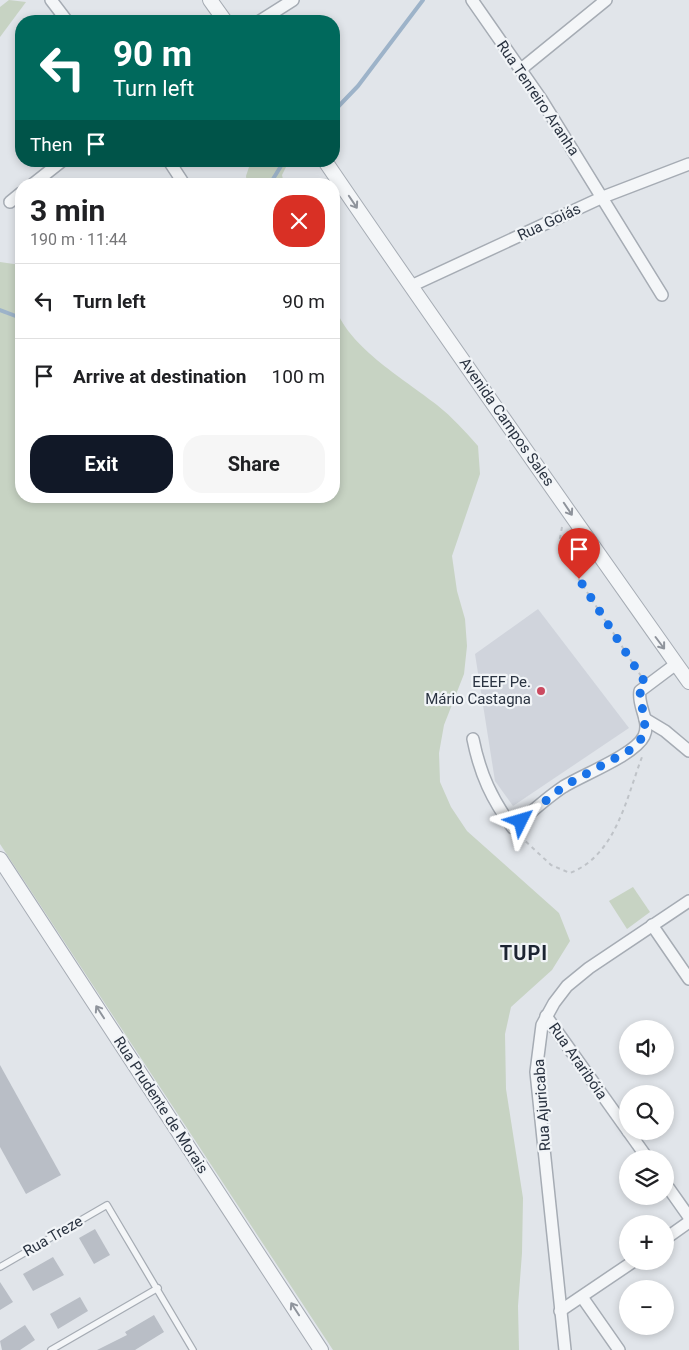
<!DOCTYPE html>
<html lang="en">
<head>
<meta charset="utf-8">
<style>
	body { margin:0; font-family:Roboto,sans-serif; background:#f6f6f6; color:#202124; height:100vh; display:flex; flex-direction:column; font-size:19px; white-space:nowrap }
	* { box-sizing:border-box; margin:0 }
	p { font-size:16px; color:#757577 }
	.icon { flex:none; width:28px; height:28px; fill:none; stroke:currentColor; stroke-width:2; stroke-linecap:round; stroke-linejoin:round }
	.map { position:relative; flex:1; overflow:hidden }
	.panel { position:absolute; left:15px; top:178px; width:325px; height:325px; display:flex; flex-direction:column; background:#fff; border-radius:20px; box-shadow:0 2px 8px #0003 }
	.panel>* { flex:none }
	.hud { position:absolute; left:15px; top:15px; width:325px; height:152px; border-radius:20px; box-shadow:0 2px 8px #0003; background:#00695c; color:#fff; overflow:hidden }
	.controls { position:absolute; left:619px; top:1020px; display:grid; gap:10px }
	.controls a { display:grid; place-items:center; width:55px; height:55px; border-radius:50%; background:#fff; box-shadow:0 2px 8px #0003; font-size:25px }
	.pin { position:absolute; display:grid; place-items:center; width:42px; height:42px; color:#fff; margin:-51px -21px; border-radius:50% 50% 50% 0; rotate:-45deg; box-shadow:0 0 5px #0007 }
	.pin .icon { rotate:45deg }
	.me { position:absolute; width:55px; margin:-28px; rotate:50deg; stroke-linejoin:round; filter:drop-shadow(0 0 4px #0008) }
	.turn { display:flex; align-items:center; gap:18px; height:105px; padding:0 15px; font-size:22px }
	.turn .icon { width:65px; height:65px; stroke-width:2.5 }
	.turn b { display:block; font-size:35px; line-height:42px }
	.then { display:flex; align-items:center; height:48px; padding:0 15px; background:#0003; gap:10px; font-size:19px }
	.round { display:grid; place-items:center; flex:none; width:52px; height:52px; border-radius:20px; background:#f6f6f6 }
	.summary { display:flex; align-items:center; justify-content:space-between; height:85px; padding:0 15px }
	h1 { font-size:30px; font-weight:700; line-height:38px }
	.action { display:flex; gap:10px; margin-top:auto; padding:10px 15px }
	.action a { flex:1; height:58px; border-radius:20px; background:#111827; color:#fff; font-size:20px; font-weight:700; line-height:58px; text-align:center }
	.action a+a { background:#f6f6f6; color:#202124 }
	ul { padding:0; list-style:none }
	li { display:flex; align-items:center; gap:15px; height:75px; padding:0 15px; border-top:1px solid #e0e0e0 }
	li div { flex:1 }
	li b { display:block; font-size:19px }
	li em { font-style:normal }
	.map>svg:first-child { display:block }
	.built { fill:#d0d4dc }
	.green { fill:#c7d3c3 }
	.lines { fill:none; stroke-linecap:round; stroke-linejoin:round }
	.stream { stroke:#9db3c9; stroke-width:4 }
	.building { fill:#b9bec6 }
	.service-casing { stroke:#a6acb4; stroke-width:8 }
	.minor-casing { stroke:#a6acb4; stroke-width:14 }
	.tertiary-casing { stroke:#a6acb4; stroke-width:16 }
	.path { stroke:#bfc3c8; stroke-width:2; stroke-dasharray:4 4; stroke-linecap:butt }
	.service { stroke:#f4f6f8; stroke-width:5.5 }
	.minor { stroke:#f4f6f8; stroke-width:11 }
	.tertiary { stroke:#f4f6f8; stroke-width:14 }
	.oneway { stroke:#8f949c }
	.route { stroke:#1a73e8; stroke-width:9; stroke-dasharray:0 16.2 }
	.poi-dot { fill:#cb4a60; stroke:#f1f4f7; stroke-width:2 }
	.labels { text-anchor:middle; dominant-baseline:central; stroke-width:4.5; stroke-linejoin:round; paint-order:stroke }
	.street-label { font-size:15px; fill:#2a3341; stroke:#f1f4f7 }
	.poi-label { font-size:15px; fill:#2a3341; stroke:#f1f4f7; text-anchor:end }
	.district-label { font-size:20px; font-weight:bold; letter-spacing:1px; fill:#1c2432; stroke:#f1f4f7 }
</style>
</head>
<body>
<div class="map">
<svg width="689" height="1350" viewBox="0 0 689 1350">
	<rect width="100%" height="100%" fill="#e1e5ea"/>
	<!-- built -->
	<path class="built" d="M 538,609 L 629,728 L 513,806 L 495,781 L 475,654 Z"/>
	<!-- green -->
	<g class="green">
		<path d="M 9,0 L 26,2 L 0,37 L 0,7 Z"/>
		<path d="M 251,161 L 289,161 L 282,175 L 284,184 L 247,184 L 246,176 Z"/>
		<path d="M 0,262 L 21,265 L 21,496 L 334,496 L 334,301 C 341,343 406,380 437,405 C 452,417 465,431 478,446 L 480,474 L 452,556 L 457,591 L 465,619 L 467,646 L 464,674 L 444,725 L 439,753 L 440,782 L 451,807 L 467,831 L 559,913 L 570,941 L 552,970 L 511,1007 L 505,1034 L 506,1089 L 523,1198 L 522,1253 L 518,1306 L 519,1350 L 333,1350 L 0,844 Z"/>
		<path d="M 633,887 L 650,912 L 627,929 L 609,901 Z"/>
	</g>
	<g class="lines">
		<!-- stream -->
		<g class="stream">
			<path d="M 334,111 L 358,86 L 423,0"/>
			<path d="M 270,184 L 284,161"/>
			<path d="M 0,310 L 21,318"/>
		</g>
	</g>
	<!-- building -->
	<g class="building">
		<path d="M 0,1065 L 61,1175 L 26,1194 L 0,1147 Z"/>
		<path d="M 95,1229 L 110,1255 L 94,1264 L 79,1238 Z"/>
		<path d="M 53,1257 L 64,1275 L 33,1291 L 23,1274 Z"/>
		<path d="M 0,1282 L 13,1302 L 0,1310 Z"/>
		<path d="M 80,1297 L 88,1311 L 58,1329 L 50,1314 Z"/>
		<path d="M 154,1315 L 164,1332 L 135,1350 L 97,1350 L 127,1335 L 125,1332 Z"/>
		<path d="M 25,1325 L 35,1340 L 20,1350 L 2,1350 L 0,1341 Z"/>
	</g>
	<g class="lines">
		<defs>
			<g id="service">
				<path d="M 0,1267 L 107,1205 L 193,1350"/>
				<path d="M 51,1350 L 158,1288"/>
			</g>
			<g id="minor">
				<path d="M 51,0 L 67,21"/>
				<path d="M 472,0 L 541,99 L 662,295"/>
				<path d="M 260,21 L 293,0"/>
				<path d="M 520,70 L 606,0"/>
				<path d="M 169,161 L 184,184"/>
				<path d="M 33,184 L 62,161"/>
				<path d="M 10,202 L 21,193"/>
				<path d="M 411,286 L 603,197 L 689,164"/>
				<path d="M 645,719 L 665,731 L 689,751"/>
				<path d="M 473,739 C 480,774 492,800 513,828 C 529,814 545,799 563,787 C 582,775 635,755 644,736 C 651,721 637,706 640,691 L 676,664"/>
				<path d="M 652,925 L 689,979"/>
				<path d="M 546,1016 L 628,1131"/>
				<path d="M 628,1131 L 648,1159"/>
				<path d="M 665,1183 L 689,1217"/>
				<path d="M 665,1239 L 689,1222"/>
				<path d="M 582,1297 L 619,1350"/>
				<path d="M 560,1311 L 634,1261"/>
				<path d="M 565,1350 L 536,1072 L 542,1025 L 554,1003 L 567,986 L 589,968 L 689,901"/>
			</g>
			<g id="tertiary">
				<path d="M 210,0 L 225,21"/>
				<path d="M 325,161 C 444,336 567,509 689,682"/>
				<path d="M 0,859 L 321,1350"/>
			</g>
		</defs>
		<!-- service casing -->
		<use href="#service" class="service-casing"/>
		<!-- minor casing -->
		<use href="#minor" class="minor-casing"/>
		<!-- tertiary casing -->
		<use href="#tertiary" class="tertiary-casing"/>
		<!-- path -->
		<g class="path">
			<path d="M 562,527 L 560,538 L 569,564 L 641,676"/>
			<path d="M 520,836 L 551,865 L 570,873 C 616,855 626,799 642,757"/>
		</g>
		<!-- service -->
		<use href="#service" class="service"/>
		<!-- minor -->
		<use href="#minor" class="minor"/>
		<!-- tertiary -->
		<use href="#tertiary" class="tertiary"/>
	</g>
	<!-- one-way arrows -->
	<defs><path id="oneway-shaft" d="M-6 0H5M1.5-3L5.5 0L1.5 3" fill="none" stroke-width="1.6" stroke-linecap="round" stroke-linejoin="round" transform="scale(1.25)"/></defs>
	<g class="oneway">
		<use href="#oneway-shaft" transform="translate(353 202) rotate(56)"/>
		<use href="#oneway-shaft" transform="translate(568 509) rotate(56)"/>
		<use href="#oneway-shaft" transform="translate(660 643) rotate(53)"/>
		<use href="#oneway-shaft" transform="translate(100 1012) rotate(-123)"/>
		<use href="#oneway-shaft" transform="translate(295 1309) rotate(-123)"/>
	</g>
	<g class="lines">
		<!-- route -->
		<path class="route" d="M 521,821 L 564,786 L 630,750 L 644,736 L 645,719 L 639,695 L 646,684 L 579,579"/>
	</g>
	<!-- markers -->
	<circle class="poi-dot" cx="541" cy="691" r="5"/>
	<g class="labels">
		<!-- street labels -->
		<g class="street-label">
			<text transform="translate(538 98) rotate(56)">Rua Tenreiro Aranha</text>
			<text transform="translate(549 222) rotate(-25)">Rua Goiás</text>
			<text transform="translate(507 422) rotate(55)">Avenida Campos Sales</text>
			<text transform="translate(578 1061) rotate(55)">Rua Araribóia</text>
			<text transform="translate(161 1105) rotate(57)">Rua Prudente de Morais</text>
			<text transform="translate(542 1105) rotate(-94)">Rua Ajuricaba</text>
			<text transform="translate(53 1236) rotate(-30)">Rua Treze</text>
		</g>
		<!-- poi labels -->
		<g class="poi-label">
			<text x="531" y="682">EEEF Pe.<tspan x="531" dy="17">Mário Castagna</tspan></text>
		</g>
		<!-- district labels -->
		<g class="district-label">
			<text x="524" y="953">TUPI</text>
		</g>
	</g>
</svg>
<div class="controls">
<a><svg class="icon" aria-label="sound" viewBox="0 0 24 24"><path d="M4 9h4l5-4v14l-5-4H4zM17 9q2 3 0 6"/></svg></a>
<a><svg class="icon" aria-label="search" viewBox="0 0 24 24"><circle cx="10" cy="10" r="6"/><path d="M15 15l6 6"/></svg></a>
<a><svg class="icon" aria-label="layers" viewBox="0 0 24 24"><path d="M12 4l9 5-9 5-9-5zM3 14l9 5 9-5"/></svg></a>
<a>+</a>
<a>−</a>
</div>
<div class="pin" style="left:579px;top:579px;background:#d93025"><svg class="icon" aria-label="arrive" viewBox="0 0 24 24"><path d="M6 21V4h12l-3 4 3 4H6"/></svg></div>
<svg class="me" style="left:521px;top:821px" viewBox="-20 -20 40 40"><path d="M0-17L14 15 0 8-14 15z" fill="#1a73e8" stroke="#fff" stroke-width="4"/></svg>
<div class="hud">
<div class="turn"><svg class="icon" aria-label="left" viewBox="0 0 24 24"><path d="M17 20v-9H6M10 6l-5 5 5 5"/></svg><div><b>90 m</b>Turn left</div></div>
<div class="then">Then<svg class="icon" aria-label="arrive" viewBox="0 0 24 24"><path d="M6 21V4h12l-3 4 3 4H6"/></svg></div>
</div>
<section class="panel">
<div class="summary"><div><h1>3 min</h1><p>190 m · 11:44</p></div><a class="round" style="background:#d93025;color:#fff"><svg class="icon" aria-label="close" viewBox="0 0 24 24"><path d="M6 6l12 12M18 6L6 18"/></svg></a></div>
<ul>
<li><svg class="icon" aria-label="left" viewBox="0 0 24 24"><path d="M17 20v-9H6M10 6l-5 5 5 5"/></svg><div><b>Turn left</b></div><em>90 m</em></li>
<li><svg class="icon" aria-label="arrive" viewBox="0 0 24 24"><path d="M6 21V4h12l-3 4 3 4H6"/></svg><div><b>Arrive at destination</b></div><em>100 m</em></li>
</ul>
<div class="action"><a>Exit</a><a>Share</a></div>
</section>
</div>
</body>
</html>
